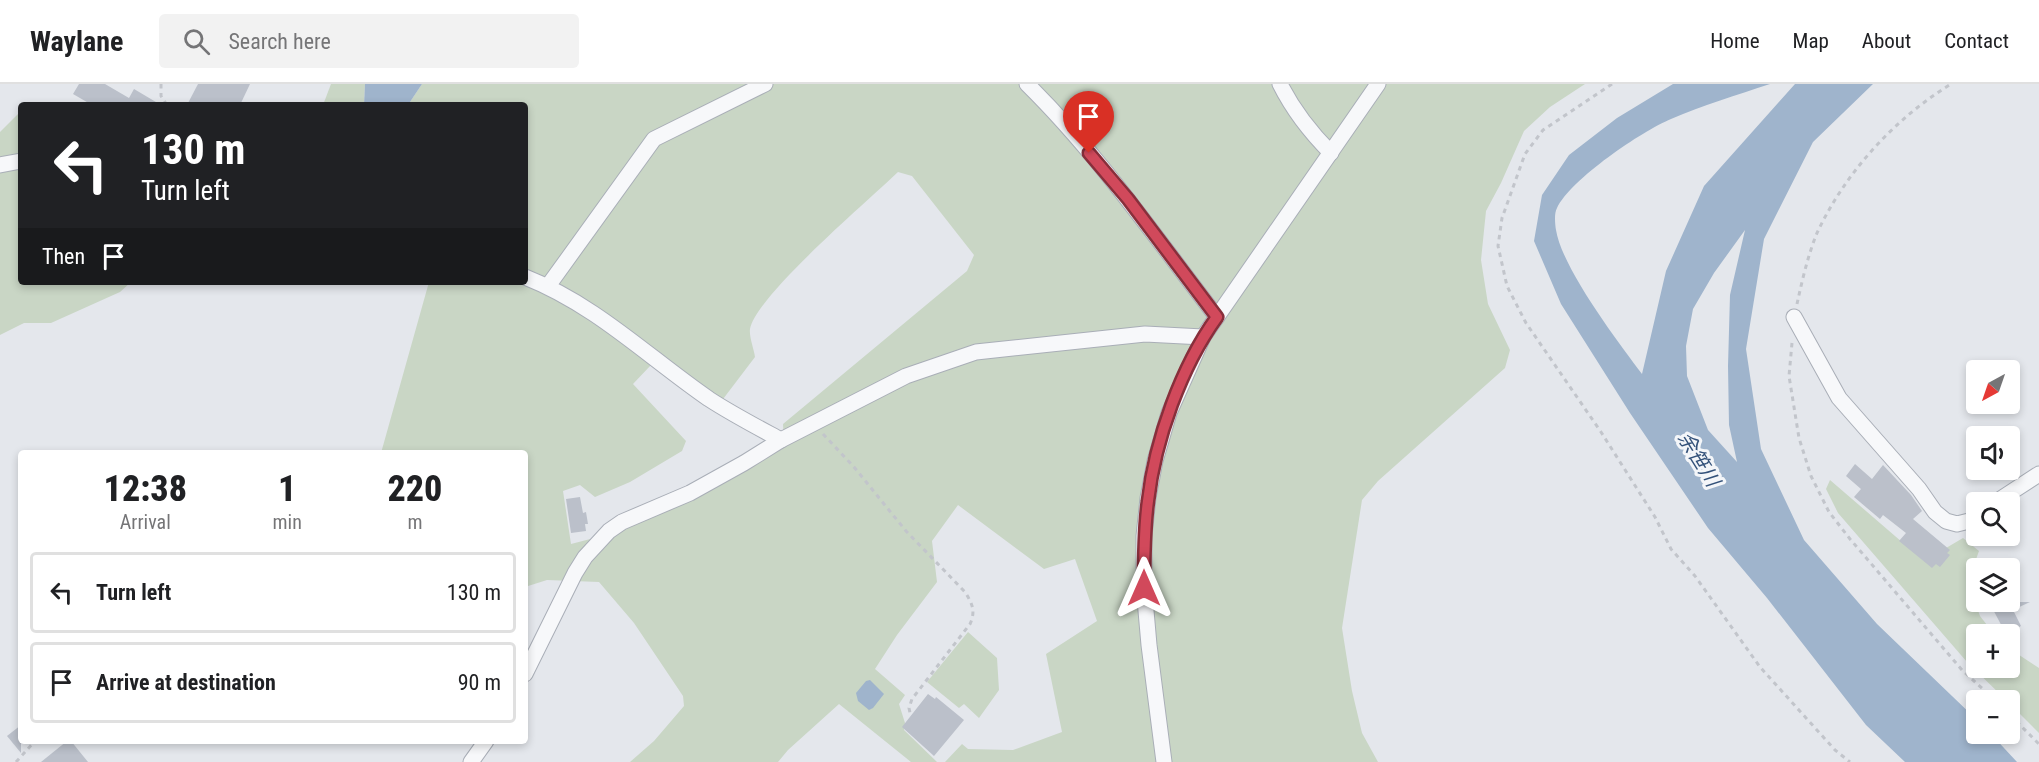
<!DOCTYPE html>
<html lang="en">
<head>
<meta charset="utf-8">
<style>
	body { margin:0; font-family:"Roboto Condensed","Noto Sans JP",sans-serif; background:#f2f2f2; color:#202124; height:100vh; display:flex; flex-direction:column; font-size:22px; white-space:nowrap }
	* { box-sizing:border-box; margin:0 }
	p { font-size:20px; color:#757577 }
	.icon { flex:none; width:33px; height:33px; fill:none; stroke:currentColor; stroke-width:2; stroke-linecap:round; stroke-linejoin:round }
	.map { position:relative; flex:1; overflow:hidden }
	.sheet { position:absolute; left:18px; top:366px; width:510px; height:294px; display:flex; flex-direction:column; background:#fff; border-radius:6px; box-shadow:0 3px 9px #0003 }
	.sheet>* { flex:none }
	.banner { position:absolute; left:18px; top:18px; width:510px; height:183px; border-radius:6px; box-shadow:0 3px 9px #0003; background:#202124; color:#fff; overflow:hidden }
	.needle { width:39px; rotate:220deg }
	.fabs { position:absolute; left:1966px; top:276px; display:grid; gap:12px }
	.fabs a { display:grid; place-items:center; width:54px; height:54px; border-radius:6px; background:#fff; box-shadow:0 3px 9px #0003; font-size:30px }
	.pin { position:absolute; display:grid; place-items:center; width:51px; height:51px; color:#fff; margin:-62px -26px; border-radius:50% 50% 50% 0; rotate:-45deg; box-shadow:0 0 6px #0007 }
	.pin .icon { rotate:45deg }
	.me { position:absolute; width:66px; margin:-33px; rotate:0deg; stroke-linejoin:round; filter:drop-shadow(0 0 4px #0008) }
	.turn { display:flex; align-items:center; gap:21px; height:126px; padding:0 24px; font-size:27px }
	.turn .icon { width:78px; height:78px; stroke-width:2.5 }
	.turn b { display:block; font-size:42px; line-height:51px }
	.then { display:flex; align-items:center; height:57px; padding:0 24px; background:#0003; gap:12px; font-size:22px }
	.eta { display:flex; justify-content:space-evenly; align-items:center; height:102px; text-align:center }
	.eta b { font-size:36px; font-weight:800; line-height:42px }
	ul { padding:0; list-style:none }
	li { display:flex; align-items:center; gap:18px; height:81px; margin:0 12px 9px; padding:0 12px; border:3px solid #e0e0e0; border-radius:6px }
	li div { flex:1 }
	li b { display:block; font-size:22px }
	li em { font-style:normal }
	header { display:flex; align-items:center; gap:36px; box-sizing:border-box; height:84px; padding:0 30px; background:#fff; border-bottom:2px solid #e0e0e0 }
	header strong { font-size:28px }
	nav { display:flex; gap:33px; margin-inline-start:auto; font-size:21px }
	.search { width:420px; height:54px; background:#f2f2f2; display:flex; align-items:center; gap:15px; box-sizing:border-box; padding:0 21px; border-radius:6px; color:#757577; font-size:22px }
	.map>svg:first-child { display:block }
	.green { fill:#c9d6c5; fill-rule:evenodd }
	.water { fill:#9fb4cc; fill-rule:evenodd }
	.building { fill:#bbc0ca }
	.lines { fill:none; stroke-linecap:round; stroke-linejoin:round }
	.minor-casing { stroke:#a9aeb7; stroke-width:17 }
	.path { stroke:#c2c5cb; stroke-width:3; stroke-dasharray:4.5 4.5; stroke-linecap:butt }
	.minor { stroke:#f7f8fa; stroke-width:15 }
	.route-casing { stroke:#882f3b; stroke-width:15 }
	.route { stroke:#d1495b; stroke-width:10 }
	.labels { text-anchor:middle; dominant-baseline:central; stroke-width:6; stroke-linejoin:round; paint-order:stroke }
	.water-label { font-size:20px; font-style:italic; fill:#34527a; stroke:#f4f6f9 }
</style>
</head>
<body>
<header>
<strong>Waylane</strong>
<div class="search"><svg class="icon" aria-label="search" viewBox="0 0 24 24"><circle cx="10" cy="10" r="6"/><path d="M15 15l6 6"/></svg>Search here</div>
<nav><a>Home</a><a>Map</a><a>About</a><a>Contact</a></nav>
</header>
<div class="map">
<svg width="2039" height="678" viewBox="0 0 2039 678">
	<rect width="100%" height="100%" fill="#e4e7ec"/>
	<!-- green -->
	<g class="green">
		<path d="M 331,0 L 365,0 L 364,21 L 323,21 Z"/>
		<path d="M 422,0 L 1585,0 L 1550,23 L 1524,47 L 1501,99 L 1486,127 L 1481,176 L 1488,220 L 1510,266 L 1505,284 L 1378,397 L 1362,416 L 1342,544 L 1352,607 L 1362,649 L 1378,678 L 945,678 L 962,660 L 968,665 L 1013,666 L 1062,648 L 1046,570 L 1097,537 L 1075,475 L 1044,485 L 958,421 L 932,457 L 937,498 L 897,551 L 875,585 L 905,611 L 899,620 L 905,639 L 904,646 L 937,678 L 911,678 L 839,620 L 788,666 L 778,678 L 630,678 L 654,657 L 684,622 L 683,612 L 634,539 L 599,498 L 547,496 L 525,503 L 525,369 L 381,369 L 429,198 L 525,198 L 525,21 L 408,21 ZM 898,88 L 912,92 L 974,171 L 967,187 L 783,340 L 784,358 L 598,453 L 571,460 L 563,407 L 580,401 L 595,413 L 630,398 L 682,367 L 686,357 L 633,300 L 651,281 L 717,323 L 755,273 C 754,265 749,253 750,245 C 756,212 869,116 898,88 Z"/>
		<path d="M 21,27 L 21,198 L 131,198 L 120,208 L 51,239 L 24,239 L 0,251 L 0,48 Z"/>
		<path d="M 1830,396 L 1924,477 L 1963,454 L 1979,467 L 1968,498 L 1980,532 L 1994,550 L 1977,550 L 1977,584 L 2010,584 L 2010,565 L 2039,584 L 2039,649 L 2010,620 L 2010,616 L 2006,616 L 1967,578 L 1838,429 L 1826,405 Z"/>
		<path d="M 968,548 L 997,574 L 999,606 L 979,634 L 964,620 L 959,624 L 927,598 Z"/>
	</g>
	<!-- water -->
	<g class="water">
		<path d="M 365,0 L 422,0 L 408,21 L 364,21 Z"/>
		<path d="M 1673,0 L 1770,0 C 1737,11 1703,21 1671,35 C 1642,47 1571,95 1557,124 C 1554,129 1555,140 1556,146 C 1562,184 1618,258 1642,290 L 1666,187 L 1704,102 L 1795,0 L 1873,0 L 1813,58 L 1764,155 L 1746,265 L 1761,365 L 1804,456 L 1877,540 L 1977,636 L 1977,650 L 1991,650 L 2017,678 L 1905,678 L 1866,641 L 1767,514 L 1708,444 L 1630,329 L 1561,220 L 1534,157 L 1542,111 L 1569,71 L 1617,34 ZM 1745,146 L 1730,211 L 1728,282 L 1729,341 L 1737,378 L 1708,346 L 1687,292 L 1686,262 L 1693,225 L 1714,189 Z"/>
		<path d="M 870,596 L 884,610 L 873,624 L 869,626 L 858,617 L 856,609 L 866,597 Z"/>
	</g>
	<!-- building -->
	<g class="building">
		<path d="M 79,0 L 105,0 L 129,14 L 134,5 L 161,21 L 92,21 L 73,10 Z"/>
		<path d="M 198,0 L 250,0 L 240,21 L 187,21 Z"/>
		<path d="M 1855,380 L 1872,395 L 1883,381 L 1911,411 L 1922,427 L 1913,435 L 1950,466 L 1947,469 L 1950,471 L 1940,483 L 1936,480 L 1932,484 L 1899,457 L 1906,449 L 1883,431 L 1880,435 L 1854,413 L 1861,405 L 1846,392 Z"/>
		<path d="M 580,413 L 583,429 L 586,428 L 588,440 L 585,440 L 586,447 L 571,449 L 566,415 Z"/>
		<path d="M 1989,518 L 2030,518 L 2013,526 L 2021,542 L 2006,550 Z"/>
		<path d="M 928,610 L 935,615 L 936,613 L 964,636 L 934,672 L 902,643 Z"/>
		<path d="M 21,641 L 21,669 L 7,652 Z"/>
		<path d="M 67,657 L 71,657 L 88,678 L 41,678 Z"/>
	</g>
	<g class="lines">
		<defs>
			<g id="minor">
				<path d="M 1027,0 C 1098,70 1156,154 1217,233"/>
				<path d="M 1280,0 C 1293,26 1310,48 1331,69"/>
				<path d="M 0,81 L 21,77"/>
				<path d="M 525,193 C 596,221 648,273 709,315 C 732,330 757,343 781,356"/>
				<path d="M 548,202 L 654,55 L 765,0"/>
				<path d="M 1794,233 L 1839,314 L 1919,405 L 1935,428 L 1946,437 L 1957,440 L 1969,437 L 1977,432"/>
				<path d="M 1996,418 L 2039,390"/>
				<path d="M 525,590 L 575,489 L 585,473 L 609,447 L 622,438 L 690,409 L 744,379 L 781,356 L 906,292 L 976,268 L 1145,250 L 1203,253"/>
				<path d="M 471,678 L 486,657"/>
				<path d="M 1164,678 L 1149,561 L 1144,504 L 1144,452 L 1148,414 L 1155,377 L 1169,329 L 1203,253 L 1378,0"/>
			</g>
		</defs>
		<!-- minor casing -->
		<use href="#minor" class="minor-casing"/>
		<!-- path -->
		<g class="path">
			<path d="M 161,0 L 161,12 L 167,21"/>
			<path d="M 1612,0 L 1543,46 L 1525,70 L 1502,134 L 1498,162 L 1507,202 L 1526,239 L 1601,348 L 1655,433 L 1671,465 L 1695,492 L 1760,583 L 1835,666 L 1850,678"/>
			<path d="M 1797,220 C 1802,197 1808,171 1817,149 C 1845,89 1894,35 1951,0"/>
			<path d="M 1792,259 L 1789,292 L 1799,354 L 1811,392 L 1829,428 L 1850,455 L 1962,586 L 1995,616"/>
			<path d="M 823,350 L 854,383 L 906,447 L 965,508 C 972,519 976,527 970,540 L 912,615 L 909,624 L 910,629"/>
			<path d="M 2010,631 L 2039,660"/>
			<path d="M 16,678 L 35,657"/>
		</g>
		<!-- minor -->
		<use href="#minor" class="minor"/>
	</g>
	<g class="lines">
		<defs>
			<path id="route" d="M 1089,69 L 1128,115 L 1217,233 C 1181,283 1155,356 1148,417 C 1144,446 1144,475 1144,504"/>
		</defs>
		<!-- route casing -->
		<use href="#route" class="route-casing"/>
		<!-- route -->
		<use href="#route" class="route"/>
	</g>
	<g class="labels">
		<!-- water labels -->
		<g class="water-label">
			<text transform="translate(1699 375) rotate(58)">余笹川</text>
		</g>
	</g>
</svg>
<div class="fabs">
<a><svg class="needle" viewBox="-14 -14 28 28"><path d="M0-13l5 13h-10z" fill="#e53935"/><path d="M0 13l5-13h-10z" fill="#757577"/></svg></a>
<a><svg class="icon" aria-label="sound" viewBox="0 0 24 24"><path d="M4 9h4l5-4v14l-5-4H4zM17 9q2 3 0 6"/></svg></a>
<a><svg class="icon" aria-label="search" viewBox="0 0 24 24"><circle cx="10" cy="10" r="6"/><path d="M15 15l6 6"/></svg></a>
<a><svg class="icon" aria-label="layers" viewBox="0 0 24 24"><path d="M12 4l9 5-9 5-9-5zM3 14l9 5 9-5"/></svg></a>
<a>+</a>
<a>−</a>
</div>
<div class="pin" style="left:1089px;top:69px;background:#d93025"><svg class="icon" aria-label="arrive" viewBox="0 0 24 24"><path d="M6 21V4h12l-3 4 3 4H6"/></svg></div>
<svg class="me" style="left:1144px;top:504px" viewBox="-20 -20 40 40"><path d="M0-17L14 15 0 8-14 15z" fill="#d1495b" stroke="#fff" stroke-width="4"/></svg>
<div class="banner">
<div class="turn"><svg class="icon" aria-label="left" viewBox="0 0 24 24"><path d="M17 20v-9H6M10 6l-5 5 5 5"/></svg><div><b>130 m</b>Turn left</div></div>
<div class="then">Then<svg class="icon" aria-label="arrive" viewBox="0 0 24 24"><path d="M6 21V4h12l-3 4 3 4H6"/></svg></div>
</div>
<section class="sheet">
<div class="eta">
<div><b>12:38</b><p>Arrival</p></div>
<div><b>1</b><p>min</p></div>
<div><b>220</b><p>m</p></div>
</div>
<ul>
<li><svg class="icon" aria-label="left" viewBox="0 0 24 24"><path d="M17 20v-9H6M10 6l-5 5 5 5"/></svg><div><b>Turn left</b></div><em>130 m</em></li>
<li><svg class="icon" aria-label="arrive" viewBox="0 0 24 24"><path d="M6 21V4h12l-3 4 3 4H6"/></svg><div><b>Arrive at destination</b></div><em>90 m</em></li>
</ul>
</section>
</div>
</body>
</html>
